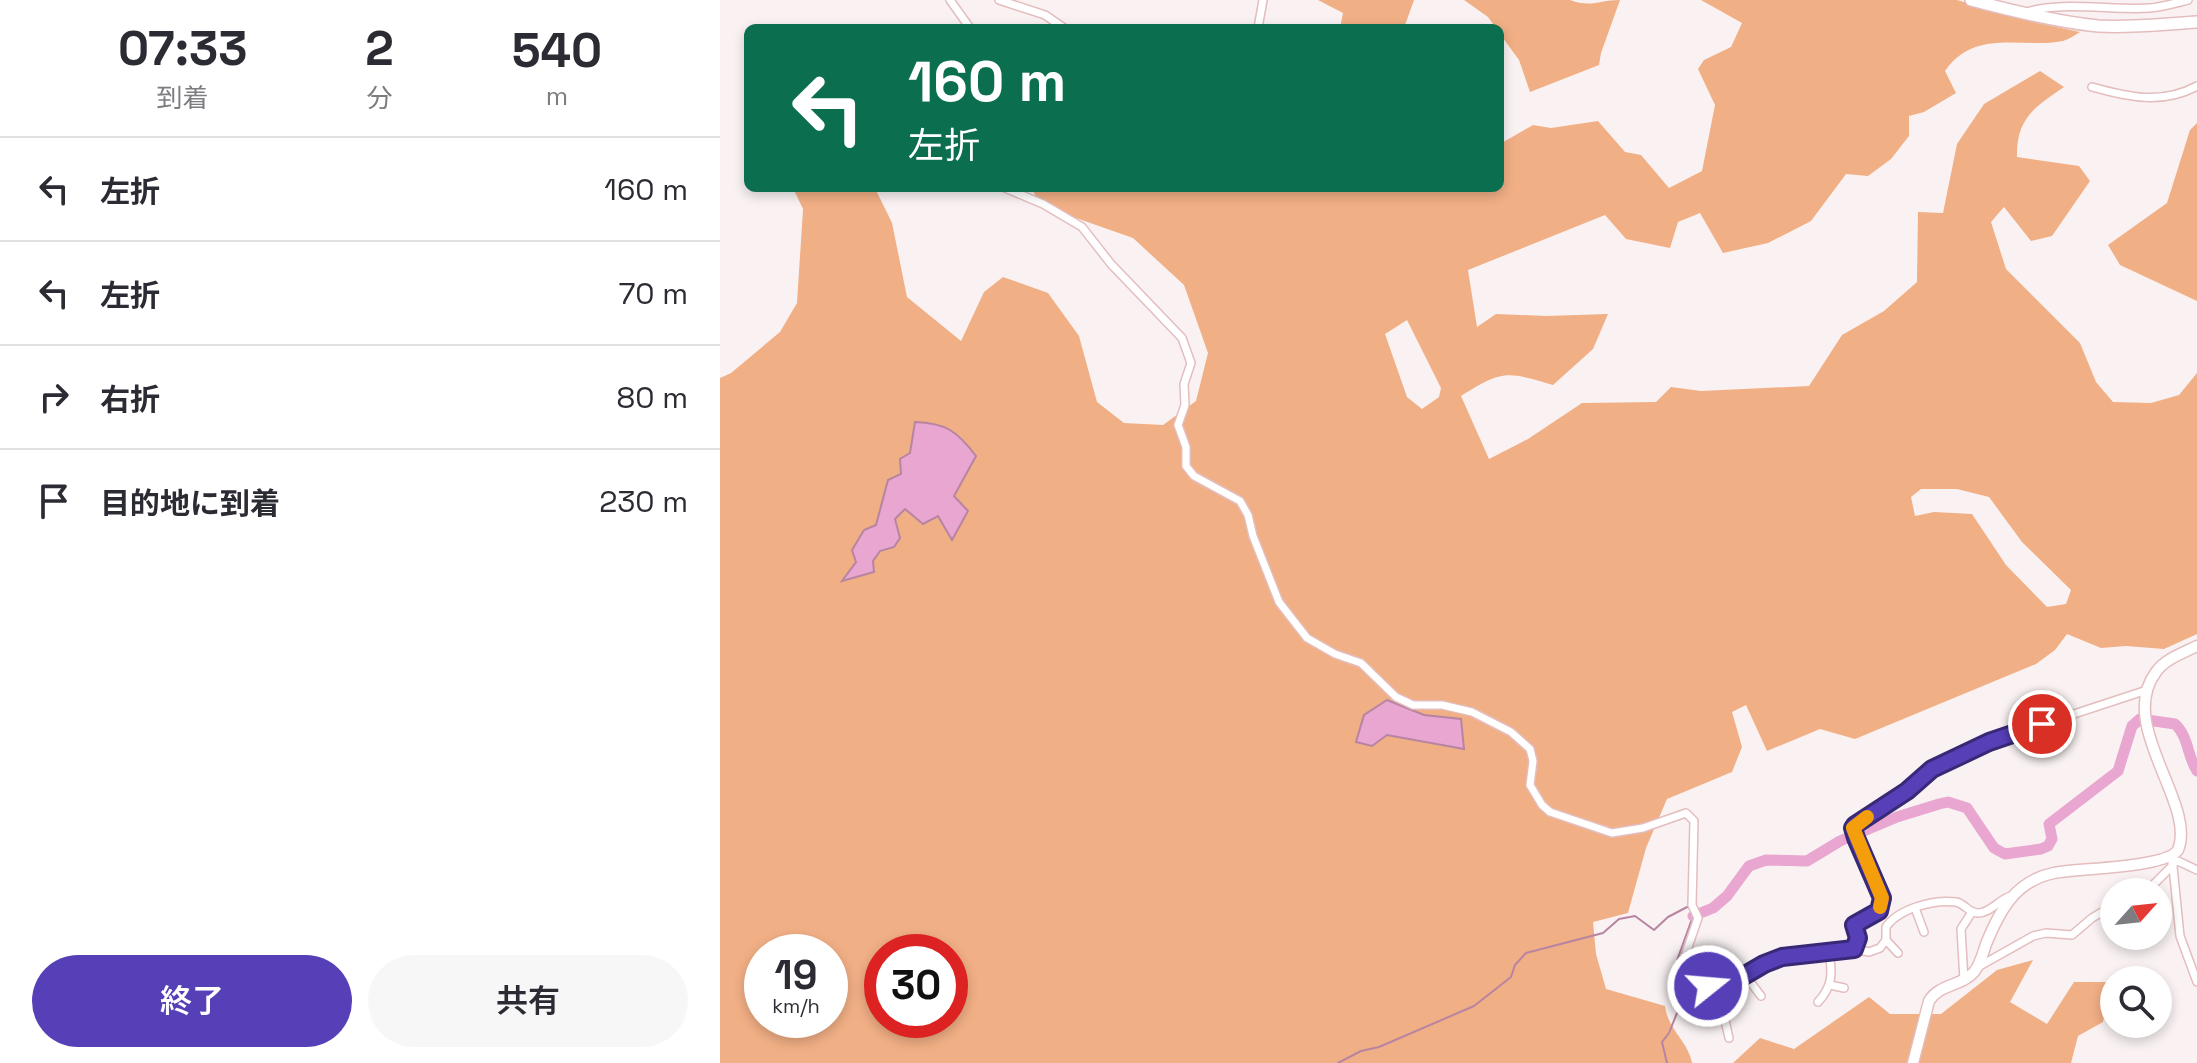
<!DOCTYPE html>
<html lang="ja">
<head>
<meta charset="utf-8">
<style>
	body { margin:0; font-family:"Space Grotesk","Noto Sans JP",sans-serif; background:#f7f7f7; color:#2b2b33; height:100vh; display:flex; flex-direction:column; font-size:30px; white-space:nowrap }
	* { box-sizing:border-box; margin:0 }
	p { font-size:26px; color:#7c7c81 }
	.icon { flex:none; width:44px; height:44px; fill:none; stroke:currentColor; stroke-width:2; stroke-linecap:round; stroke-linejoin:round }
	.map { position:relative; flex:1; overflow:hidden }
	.details { display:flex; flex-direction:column; background:#fff; width:720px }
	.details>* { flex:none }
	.top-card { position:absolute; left:24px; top:24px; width:760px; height:168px; border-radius:12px; box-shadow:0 4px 12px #0003; background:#0b6e4f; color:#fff; overflow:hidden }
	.needle { width:52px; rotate:63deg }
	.tools { position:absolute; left:1380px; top:878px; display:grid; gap:16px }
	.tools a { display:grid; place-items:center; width:72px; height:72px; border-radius:50%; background:#fff; box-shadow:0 4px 12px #0003; font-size:40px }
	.speed { position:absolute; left:24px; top:934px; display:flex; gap:16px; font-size:40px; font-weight:700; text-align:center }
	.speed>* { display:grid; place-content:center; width:104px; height:104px; border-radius:50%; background:#fff; box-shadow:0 4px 12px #0003; line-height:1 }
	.speed small { font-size:20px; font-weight:400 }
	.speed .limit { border:12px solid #d22; background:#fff; color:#111 }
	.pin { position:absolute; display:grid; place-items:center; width:68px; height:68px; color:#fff; margin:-34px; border:4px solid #fff; border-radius:50%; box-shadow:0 2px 8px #0007 }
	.me { position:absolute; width:88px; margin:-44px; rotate:73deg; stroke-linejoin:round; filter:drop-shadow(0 0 6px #0008) }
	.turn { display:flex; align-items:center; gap:28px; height:168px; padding:0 32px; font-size:36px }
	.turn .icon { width:104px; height:104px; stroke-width:2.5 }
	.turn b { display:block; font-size:56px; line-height:68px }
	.eta { display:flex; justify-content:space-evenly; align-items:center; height:136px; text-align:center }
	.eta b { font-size:48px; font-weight:600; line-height:56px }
	.button { display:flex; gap:16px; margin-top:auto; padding:16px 32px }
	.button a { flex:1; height:92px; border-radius:48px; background:#563fb7; color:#fff; font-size:32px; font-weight:600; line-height:92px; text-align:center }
	.button a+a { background:#f7f7f7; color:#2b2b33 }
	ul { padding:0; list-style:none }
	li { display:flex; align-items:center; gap:24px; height:104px; padding:0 32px; border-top:2px solid #e1e1e2 }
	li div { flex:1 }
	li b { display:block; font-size:30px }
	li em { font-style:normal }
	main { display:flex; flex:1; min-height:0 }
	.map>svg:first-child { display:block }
	.forest { fill:#f1af85; fill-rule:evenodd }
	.water { fill:#e8a6d0; stroke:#b784a2; stroke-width:2 }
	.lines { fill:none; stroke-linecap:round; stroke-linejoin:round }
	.stream { stroke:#b784a2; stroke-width:2 }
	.river { stroke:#e8a6d0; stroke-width:11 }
	.minor-casing { stroke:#e4bdbe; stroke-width:10 }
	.secondary-casing { stroke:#e4bdbe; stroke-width:13 }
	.primary-casing { stroke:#e4bdbe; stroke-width:14 }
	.minor { stroke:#fff; stroke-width:7 }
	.secondary { stroke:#fff; stroke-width:10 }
	.primary { stroke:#fff; stroke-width:11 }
	.route-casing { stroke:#382977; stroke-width:20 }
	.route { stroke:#563fb7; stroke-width:14 }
	.slow { stroke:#f59e0b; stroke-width:14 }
</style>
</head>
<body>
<main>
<section class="details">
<div class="eta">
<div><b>07:33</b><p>到着</p></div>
<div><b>2</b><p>分</p></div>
<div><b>540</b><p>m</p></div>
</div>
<ul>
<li><svg class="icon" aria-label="left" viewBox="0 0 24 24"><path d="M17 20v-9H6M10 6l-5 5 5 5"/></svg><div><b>左折</b></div><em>160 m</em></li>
<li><svg class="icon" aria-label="left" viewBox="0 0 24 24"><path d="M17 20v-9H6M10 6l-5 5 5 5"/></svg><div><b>左折</b></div><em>70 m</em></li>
<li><svg class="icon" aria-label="right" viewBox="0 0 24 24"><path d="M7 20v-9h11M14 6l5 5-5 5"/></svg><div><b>右折</b></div><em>80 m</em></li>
<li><svg class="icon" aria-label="arrive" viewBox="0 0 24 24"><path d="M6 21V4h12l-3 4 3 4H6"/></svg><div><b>目的地に到着</b></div><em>230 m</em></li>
</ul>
<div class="button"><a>終了</a><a>共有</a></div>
</section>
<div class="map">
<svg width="1477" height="1063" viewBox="0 0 1477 1063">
	<rect width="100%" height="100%" fill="#faf2f2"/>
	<!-- forest -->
	<g class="forest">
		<path d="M 598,0 L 694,0 L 684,28 L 620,28 L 623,13 Z"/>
		<path d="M 744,0 L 850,0 C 871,8 879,0 900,0 L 881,53 L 879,65 L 810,92 L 799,60 L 780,34 L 780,28 L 776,28 L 768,17 Z"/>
		<path d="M 981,0 L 1237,0 L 1313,22 L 1360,32 C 1355,35 1349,39 1343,41 C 1301,49 1255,28 1225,71 L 1236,93 L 1204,112 L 1189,116 L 1189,136 L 1171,159 L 1148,176 L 1126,174 L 1091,221 L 1048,243 L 1003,253 L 980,213 L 958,222 L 950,248 L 906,239 L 885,215 L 748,270 L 757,327 L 776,314 L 826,316 L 888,314 L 873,349 L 833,385 C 787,371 782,370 741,396 L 769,459 L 808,439 L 862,403 L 936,402 L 951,387 L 981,391 L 1089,386 L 1122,335 L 1164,311 L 1197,282 L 1198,212 L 1223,213 L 1237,144 L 1264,104 L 1320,71 L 1344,87 C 1315,107 1296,118 1297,157 L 1359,166 L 1370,181 L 1332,236 L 1311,241 L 1284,207 L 1271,222 L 1286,269 L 1360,343 L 1376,382 L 1393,402 L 1431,403 L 1459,395 L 1477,373 L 1477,634 L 1444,649 L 1406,646 L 1381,648 L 1347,634 L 1335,650 L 1316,664 L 1135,739 L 1100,729 L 1047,751 L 1026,705 L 1012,712 L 1022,747 L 1012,772 L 947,799 L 926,848 L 908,913 L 873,922 L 876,954 L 886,989 L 945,1006 C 948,1030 968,1041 972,1063 L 0,1063 L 0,378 L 11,373 L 60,332 L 77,303 L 83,209 L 73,188 L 155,188 L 172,223 L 187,297 L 241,341 L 264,292 L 283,277 L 328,293 L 359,336 L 377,402 L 404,423 L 443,425 L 476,401 L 488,353 L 464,285 L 413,238 L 322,206 L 311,188 L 579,188 L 584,192 L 596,188 L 780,188 L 780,144 L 813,125 L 831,128 L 878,121 L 905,152 L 921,155 L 949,188 L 982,171 L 995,105 L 978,69 L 984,60 L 1011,47 L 1022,23 ZM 687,320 L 721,388 L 719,397 L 702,409 L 687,397 L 665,334 ZM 1201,489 L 1237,489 L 1269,497 L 1302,542 L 1351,590 L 1346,604 L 1327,607 L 1286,565 L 1252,514 L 1214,512 L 1195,516 L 1191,497 ZM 42,952 L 110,952 L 110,1020 L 42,1020 ZM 162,952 L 230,952 L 230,1020 L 162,1020 Z"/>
		<path d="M 1477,123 L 1477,301 L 1400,265 L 1388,245 L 1447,203 L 1470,130 Z"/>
		<path d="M 1313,960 L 1290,1002 L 1327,1024 L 1354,982 L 1391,982 L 1383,1022 L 1358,1036 L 1351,1063 L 1196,1063 L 1208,1014 L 1221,1014 L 1277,970 Z"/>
		<path d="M 1149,997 L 1170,1014 L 1200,1014 L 1188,1063 L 1013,1063 L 1040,1038 L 1074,1049 Z"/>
	</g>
	<!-- water -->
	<g class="water">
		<path d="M 195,422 C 226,423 237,431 256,456 L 234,496 L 248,511 L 232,540 L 218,516 L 203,524 L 185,509 L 175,519 L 180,538 L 174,547 L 160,551 L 153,561 L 154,572 L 122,581 L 136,562 L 132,550 L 144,530 L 156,525 L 168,480 L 181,474 L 180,459 L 190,453 Z"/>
		<path d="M 667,700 L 704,715 L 741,719 L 744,749 L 667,735 L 652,746 L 636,742 L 644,715 Z"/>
	</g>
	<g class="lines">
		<!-- stream -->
		<path class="stream" d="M 618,1063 L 641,1051 L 659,1047 L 754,1006 L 791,977 L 795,965 L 806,953 L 883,933 L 899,919 L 915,916 L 934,930 L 948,917 L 969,906 L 973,916 L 955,966 L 965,993 L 949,1033 L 942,1042 L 947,1063"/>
		<!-- river -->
		<path class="river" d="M 973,916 L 993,908 L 1007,896 L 1029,866 L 1046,860 L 1087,861 L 1120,841 L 1177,817 L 1219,804 L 1228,802 L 1247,808 L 1274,848 L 1285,854 L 1321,849 L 1328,846 L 1332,839 L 1329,824 L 1398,771 L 1412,726 L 1420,719 L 1455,724 C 1469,737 1467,756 1477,771"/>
		<defs>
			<g id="minor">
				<path d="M 230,0 L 250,28"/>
				<path d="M 279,0 L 325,15 L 344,28"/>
				<path d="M 1304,13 C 1339,0 1393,11 1430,8 C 1442,7 1456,3 1468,0"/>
				<path d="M 538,28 L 543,0"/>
				<path d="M 1372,87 C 1408,97 1442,105 1477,86"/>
				<path d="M 285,188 L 323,204 L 362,227 L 391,264 L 462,338 L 471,363 L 464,384 L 465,405 L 458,425 L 466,447 L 466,466 L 474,476 L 520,501 L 528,515 L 533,536 L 559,602 L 587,638 L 615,654 L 641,663 L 676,697 L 693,705 L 722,705 L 752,712 L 791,732 L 810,749 L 813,761 L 810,785 L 822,805 L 830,812 L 892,833 L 923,828 L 966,813 L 974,821 L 972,905 L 978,918 L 961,968 L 964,976 L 978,986 L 1015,981 L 1044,964 L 1062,957 L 1134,949 L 1149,952 L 1160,948 L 1166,940 L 1166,927 C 1178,909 1214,899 1236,902 C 1245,904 1249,913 1258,913 C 1271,913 1279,899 1291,896"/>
				<path d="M 1452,857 L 1460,936 L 1477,982"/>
				<path d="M 1452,863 L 1458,861 L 1477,870"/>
				<path d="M 1426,892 L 1453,865"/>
				<path d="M 1195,908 L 1204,932"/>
				<path d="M 1166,940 L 1178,953"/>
				<path d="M 1134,949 L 1138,938 L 1134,925 L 1159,911 L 1162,898 L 1136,838 L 1133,828 L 1135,825 L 1187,791 L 1212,769 L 1269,742 L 1427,690"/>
				<path d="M 1258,967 L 1313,936 L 1326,933 L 1352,935 L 1372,918 L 1394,905"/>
				<path d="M 1025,975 L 1041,996"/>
				<path d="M 1244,980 L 1241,929 L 1252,912"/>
				<path d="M 1008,983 L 999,994 L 1009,1038"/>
				<path d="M 1110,985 L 1124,988"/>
				<path d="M 1098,1002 C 1112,987 1113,974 1109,953"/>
				<path d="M 984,1010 L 985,1001 L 999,994"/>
			</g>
			<path id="secondary" d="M 1193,1063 L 1209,1001 C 1219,984 1242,986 1254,972 C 1260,965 1263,953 1266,944 C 1280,910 1295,881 1334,873 C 1358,868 1446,868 1458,850 C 1477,804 1396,725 1436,672 C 1445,659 1463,653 1477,646"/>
			<path id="primary" d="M 1251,0 C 1292,11 1336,22 1378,26 C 1411,28 1444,24 1477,22"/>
		</defs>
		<!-- minor casing -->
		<use href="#minor" class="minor-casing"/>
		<!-- secondary casing -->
		<use href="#secondary" class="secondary-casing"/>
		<!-- primary casing -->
		<use href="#primary" class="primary-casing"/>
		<!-- minor -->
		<use href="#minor" class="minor"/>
		<!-- secondary -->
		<use href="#secondary" class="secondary"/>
		<!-- primary -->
		<use href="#primary" class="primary"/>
	</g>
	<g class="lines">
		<defs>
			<path id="route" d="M 988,986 L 1015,981 L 1044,964 L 1062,957 L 1134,949 L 1138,938 L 1134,925 L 1159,911 L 1162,898 L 1136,838 L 1133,828 L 1135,825 L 1187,791 L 1212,769 L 1269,742 L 1322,724"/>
		</defs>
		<!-- route casing -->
		<use href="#route" class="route-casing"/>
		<!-- route -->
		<use href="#route" class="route"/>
		<!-- slow -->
		<path class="slow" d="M 1147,817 L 1133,828 L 1162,898 L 1160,907"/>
	</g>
</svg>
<div class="tools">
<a><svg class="needle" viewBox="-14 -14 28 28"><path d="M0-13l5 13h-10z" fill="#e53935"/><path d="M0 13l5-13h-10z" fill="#7c7c81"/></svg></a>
<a><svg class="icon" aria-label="search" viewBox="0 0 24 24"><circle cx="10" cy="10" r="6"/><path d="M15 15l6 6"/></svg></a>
</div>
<div class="speed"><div>19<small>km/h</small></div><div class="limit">30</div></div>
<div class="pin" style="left:1322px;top:724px;background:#d93025"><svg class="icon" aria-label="arrive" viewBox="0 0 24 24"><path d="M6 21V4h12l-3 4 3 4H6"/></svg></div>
<svg class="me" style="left:988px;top:986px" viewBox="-20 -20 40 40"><circle r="17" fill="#563fb7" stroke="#fff" stroke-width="3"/><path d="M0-11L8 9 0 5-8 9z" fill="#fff"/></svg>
<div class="top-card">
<div class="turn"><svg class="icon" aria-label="left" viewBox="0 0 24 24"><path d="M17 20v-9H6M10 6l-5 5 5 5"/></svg><div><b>160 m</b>左折</div></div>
</div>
</div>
</main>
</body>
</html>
